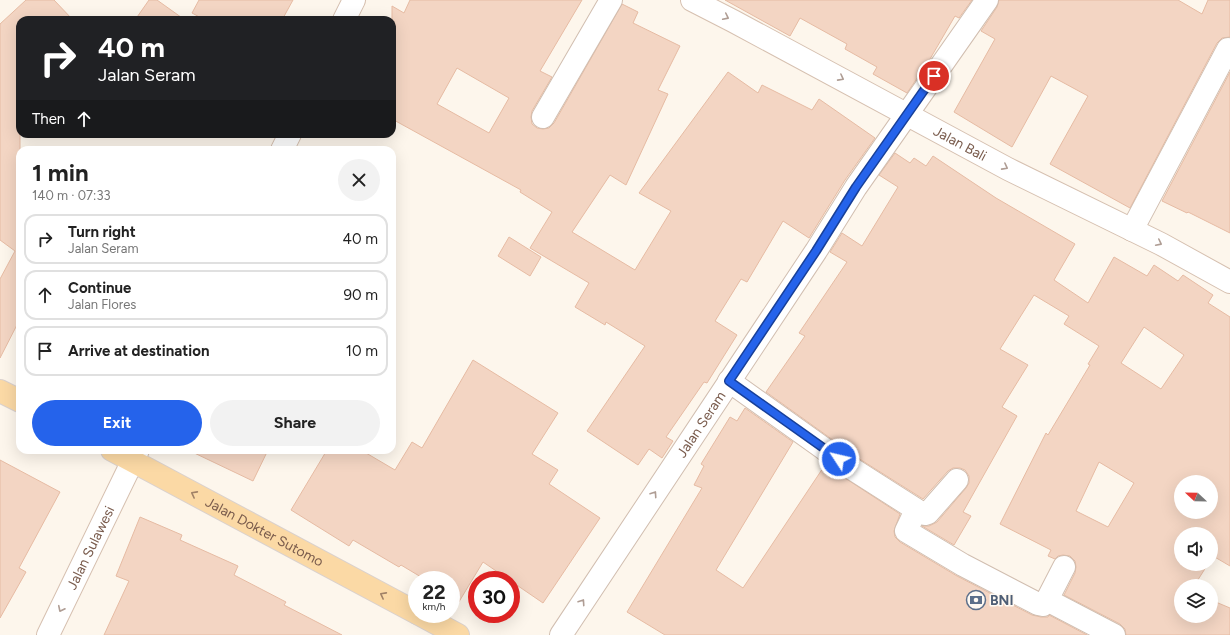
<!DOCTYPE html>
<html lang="en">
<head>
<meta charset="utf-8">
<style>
	body { margin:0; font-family:Figtree,sans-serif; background:#f2f2f2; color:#222; height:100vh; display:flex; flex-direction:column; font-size:15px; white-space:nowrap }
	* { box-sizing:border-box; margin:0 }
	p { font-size:13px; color:#767676 }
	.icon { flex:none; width:22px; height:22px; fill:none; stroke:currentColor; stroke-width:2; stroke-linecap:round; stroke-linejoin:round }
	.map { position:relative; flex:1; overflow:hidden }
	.details { position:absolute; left:16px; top:146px; width:380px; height:308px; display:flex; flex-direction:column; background:#fff; border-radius:12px; box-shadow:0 4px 16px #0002 }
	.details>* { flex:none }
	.banner { position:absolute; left:16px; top:16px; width:380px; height:122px; border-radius:12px; box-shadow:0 4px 16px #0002; background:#202124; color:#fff; overflow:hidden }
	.needle { width:26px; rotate:292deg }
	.fabs { position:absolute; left:1174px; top:475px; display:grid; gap:8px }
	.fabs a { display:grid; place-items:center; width:44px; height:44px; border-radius:50%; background:#fff; box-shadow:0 4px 16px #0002; font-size:20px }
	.speed { position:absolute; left:408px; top:571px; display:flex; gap:8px; font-size:20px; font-weight:700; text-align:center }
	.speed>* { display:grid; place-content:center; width:52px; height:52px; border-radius:50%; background:#fff; box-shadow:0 4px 16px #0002; line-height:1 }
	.speed small { font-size:10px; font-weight:400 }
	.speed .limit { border:6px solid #d22; background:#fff; color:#111 }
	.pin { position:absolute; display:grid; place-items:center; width:34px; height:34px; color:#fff; margin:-17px; border:2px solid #fff; border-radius:50%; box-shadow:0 1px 4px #0007 }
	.me { position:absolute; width:44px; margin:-22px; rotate:305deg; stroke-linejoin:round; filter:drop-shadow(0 0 3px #0008) }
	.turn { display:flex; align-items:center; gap:14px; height:84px; padding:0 16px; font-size:18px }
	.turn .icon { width:52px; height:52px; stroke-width:2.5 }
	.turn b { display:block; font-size:28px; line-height:34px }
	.then { display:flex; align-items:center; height:38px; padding:0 16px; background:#0003; gap:8px; font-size:15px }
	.round { display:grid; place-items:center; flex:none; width:42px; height:42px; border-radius:21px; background:#f2f2f2 }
	.headline { display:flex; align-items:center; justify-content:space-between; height:68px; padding:0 16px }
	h1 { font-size:24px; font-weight:700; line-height:30px }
	.action { display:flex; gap:8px; margin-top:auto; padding:8px 16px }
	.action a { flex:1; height:46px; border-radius:24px; background:#2563eb; color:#fff; font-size:16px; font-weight:700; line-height:46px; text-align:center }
	.action a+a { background:#f2f2f2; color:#222 }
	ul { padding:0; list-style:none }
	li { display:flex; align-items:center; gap:12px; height:50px; margin:0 8px 6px; padding:0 8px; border:2px solid #e0e0e0; border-radius:12px }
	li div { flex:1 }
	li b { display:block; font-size:15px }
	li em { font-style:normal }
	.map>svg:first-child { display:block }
	.building { fill:#f3d5c3; stroke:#e6bba3; fill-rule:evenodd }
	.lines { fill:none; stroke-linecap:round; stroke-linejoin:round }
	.minor-casing { stroke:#d1beb0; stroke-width:24 }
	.tertiary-casing { stroke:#d1beb0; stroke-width:24 }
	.secondary-casing { stroke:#d6c0b0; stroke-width:24 }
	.primary-casing { stroke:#dad1cd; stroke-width:24 }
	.minor { stroke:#fff; stroke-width:22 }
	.tertiary { stroke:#fff; stroke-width:22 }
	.secondary { stroke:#fff; stroke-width:22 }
	.primary { stroke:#fbd9a5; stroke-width:22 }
	.oneway { stroke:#af9d94 }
	.oneway2 { stroke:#a18267 }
	.route-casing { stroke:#184099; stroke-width:10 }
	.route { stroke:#2563eb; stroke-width:7 }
	.labels { text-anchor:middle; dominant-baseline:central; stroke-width:3; stroke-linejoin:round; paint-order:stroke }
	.street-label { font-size:14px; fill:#7a5c4d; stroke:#fffaf3 }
	.service-label { font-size:14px; font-weight:bold; fill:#4e5e75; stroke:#fffaf3; text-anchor:start }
</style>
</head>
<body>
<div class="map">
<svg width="1230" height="635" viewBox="0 0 1230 635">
	<rect width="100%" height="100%" fill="#fdf6ec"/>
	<!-- building -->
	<g class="building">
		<path d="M 26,0 L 54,0 L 73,20 L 20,20 L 20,319 L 0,358 L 0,279 L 15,251 L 0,240 L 0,24 Z"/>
		<path d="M 149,0 L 157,0 L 185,20 L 135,20 Z"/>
		<path d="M 199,0 L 293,0 L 282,20 L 205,20 L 192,13 Z"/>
		<path d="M 410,0 L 582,0 L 540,71 L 552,77 L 532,111 L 531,117 L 532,124 L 537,128 L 543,129 L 549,128 L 554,123 L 622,4 L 638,12 L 633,23 L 680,46 L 658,90 L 668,94 L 626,185 L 610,175 L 572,232 L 635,270 L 671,211 L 639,193 L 728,72 L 758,93 L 762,85 L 812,110 L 819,99 L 875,138 L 845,180 L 809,238 L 783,221 L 747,282 L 741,279 L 715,321 L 737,335 L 707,383 L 704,382 L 666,437 L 673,441 L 662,458 L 649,449 L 638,465 L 587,431 L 645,346 L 606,322 L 605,325 L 575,307 L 589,283 L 530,248 L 552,212 L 520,192 L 521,190 L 392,119 L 392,6 L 404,13 ZM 457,68 L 509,98 L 489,133 L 437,104 Z"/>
		<path d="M 725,0 L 972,0 L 959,18 L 955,16 L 930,59 L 907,93 L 873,74 L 877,67 L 845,49 L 847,44 L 800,18 L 790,36 Z"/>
		<path d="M 999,0 L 1178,0 L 1202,14 L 1208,0 L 1230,0 L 1230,37 L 1222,38 L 1217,43 L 1130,208 L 1050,164 L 1088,96 L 1051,76 L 1012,147 L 954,112 L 995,39 L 981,31 L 997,7 Z"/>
		<path d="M 1230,72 L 1230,233 L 1188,212 L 1187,213 L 1162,201 Z"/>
		<path d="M 895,153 L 910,163 L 914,158 L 926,166 L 933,156 L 996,198 L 1075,244 L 1054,280 L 1088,303 L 1114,257 L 1147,276 L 1154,265 L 1178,281 L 1183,275 L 1213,295 L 1208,303 L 1230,317 L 1230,566 L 1213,556 L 1211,559 L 1211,534 L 1181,534 L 1181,564 L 1208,564 L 1194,586 L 1181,586 L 1181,616 L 1211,616 L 1211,600 L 1230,608 L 1230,635 L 1126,635 L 1125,629 L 1120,624 L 1064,595 L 1075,573 L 1076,567 L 1075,561 L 1070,556 L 1063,555 L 1058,556 L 1055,559 L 1048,556 L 1051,550 L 1000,524 L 1046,433 L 1048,435 L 1090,365 L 1088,364 L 1099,346 L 1064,324 L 1069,316 L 1034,295 L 1000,349 L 1028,365 L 1002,407 L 1017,416 L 963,512 L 971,516 L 954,545 L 922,526 L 929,526 L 937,522 L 966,488 L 969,483 L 969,476 L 965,470 L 960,468 L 953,468 L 948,471 L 923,499 L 858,458 L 766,392 L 805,336 L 799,333 L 847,262 L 830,252 L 842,233 L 862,246 L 898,187 L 879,175 ZM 1144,327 L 1184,355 L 1161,389 L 1121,363 ZM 1099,462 L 1134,483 L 1108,527 L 1076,511 ZM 1181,482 L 1211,482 L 1211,512 L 1181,512 Z"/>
		<path d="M 509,237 L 541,257 L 530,276 L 498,256 Z"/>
		<path d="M 473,360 L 558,413 L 532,454 L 558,470 L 549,484 L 600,518 L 543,603 L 483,562 L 451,615 L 451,580 L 426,580 L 401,565 L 399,567 L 353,540 L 349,546 L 291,510 L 327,450 L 361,450 L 395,470 L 412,442 L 422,448 Z"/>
		<path d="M 745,408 L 793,442 L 716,570 L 743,588 L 825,465 L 900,514 L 894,531 L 895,537 L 900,542 L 957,576 L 1032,615 L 1041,617 L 1048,617 L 1049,615 L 1087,635 L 665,635 L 627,612 L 702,488 L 694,485 L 704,466 L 701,464 L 730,417 L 737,421 Z"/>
		<path d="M 188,450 L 268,450 L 253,481 Z"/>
		<path d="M 0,460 L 60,492 L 19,568 L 26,572 L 0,618 Z"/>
		<path d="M 140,517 L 182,535 L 180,540 L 238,566 L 234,575 L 286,602 L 284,605 L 342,635 L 104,635 L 129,581 L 116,576 Z"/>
	</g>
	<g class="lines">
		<defs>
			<g id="minor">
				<path d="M 543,117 L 611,0"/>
				<path d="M 1132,230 L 1228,49"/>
				<path d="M 729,381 L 851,468 L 920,512 L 925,514 L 928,513 L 957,480"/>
				<path d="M 916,510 L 906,531 L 963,565 L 1038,604 L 1043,605 L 1047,600 L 1064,567"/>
				<path d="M 1047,600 L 1114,635"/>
			</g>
			<g id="tertiary">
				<path id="s1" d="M 561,635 L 816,251 L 856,187 L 987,0"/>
			</g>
			<g id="secondary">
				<path id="s2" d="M 692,0 L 733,21 L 1008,169 L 1161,244 L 1230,282"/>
				<path d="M 344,20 L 354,0"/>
				<path d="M 282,150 L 290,134"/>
				<path id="s3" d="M 48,635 L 138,450"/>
			</g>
			<g id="primary">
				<path d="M 0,391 L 20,401"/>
				<path id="s4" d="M 112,450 L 417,613"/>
				<path d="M 419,614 L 458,635"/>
			</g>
		</defs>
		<!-- minor casing -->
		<use href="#minor" class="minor-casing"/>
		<!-- tertiary casing -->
		<use href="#tertiary" class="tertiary-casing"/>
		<!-- secondary casing -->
		<use href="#secondary" class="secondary-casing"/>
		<!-- primary casing -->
		<use href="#primary" class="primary-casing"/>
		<!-- minor -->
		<use href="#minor" class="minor"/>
		<!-- tertiary -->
		<use href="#tertiary" class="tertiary"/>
		<!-- secondary -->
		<use href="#secondary" class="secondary"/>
		<!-- primary -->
		<use href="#primary" class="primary"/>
	</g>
	<!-- one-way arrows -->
	<defs><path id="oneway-chevron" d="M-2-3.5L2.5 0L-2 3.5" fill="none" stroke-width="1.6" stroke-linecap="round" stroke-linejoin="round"/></defs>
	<g class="oneway">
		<use href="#oneway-chevron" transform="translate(726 17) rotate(26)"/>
		<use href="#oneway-chevron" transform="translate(841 78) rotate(28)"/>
		<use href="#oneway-chevron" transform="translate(1005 167) rotate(28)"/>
		<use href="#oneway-chevron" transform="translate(1159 243) rotate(27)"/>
		<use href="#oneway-chevron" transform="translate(654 494) rotate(-56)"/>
		<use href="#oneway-chevron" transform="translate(582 602) rotate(-56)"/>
		<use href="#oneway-chevron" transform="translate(61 609) rotate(116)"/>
	</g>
	<g class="oneway2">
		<use href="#oneway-chevron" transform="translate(194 494) rotate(-152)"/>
		<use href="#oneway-chevron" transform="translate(383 595) rotate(-152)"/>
	</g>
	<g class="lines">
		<defs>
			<path id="route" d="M 839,459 L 729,381 L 816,251 L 856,187 L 934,76"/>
		</defs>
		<!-- route casing -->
		<use href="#route" class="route-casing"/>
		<!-- route -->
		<use href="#route" class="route"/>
	</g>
	<!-- icons -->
	<defs>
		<symbol id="bank-ring" viewBox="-11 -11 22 22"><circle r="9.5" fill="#fffaf3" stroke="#5c6f8a" stroke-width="1.5"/><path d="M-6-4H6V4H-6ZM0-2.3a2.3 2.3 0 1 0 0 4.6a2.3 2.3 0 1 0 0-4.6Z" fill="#5c6f8a"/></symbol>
	</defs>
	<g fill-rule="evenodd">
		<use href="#bank-ring" x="965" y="589" width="22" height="22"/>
	</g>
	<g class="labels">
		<!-- street labels -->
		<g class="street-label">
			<text stroke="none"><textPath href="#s2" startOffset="304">Jalan Bali</textPath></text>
			<text stroke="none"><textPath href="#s1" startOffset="253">Jalan Seram</textPath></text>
			<text stroke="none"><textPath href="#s4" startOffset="173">Jalan Dokter Sutomo</textPath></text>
			<text stroke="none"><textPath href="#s3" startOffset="97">Jalan Sulawesi</textPath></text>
		</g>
		<!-- service labels -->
		<g class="service-label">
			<text x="990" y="600">BNI</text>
		</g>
	</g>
</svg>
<div class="fabs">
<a><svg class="needle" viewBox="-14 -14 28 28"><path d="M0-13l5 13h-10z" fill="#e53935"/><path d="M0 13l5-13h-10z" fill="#767676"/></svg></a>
<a><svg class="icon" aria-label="sound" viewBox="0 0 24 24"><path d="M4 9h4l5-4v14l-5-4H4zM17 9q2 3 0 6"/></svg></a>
<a><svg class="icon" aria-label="layers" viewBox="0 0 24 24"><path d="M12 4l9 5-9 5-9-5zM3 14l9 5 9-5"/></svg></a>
</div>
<div class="speed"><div>22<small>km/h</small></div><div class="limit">30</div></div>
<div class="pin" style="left:934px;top:76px;background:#d93025"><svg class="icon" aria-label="arrive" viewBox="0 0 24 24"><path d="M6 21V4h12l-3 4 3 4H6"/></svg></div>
<svg class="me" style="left:839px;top:459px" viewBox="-20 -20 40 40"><circle r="17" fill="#2563eb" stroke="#fff" stroke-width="3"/><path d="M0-11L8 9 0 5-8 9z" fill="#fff"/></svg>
<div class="banner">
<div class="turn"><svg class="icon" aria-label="right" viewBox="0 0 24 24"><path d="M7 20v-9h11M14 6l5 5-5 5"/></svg><div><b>40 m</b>Jalan Seram</div></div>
<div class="then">Then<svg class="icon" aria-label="ahead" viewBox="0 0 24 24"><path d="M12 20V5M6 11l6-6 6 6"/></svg></div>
</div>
<section class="details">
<div class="headline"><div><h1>1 min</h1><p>140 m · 07:33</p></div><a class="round"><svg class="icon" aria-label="close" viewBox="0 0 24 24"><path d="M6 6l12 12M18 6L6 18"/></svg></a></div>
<ul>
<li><svg class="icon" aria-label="right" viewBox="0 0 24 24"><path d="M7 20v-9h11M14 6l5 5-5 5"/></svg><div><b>Turn right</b><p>Jalan Seram</p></div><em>40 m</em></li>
<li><svg class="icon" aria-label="ahead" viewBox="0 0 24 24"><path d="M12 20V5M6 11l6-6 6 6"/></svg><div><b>Continue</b><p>Jalan Flores</p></div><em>90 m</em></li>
<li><svg class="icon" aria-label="arrive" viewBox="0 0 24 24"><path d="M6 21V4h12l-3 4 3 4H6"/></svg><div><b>Arrive at destination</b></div><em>10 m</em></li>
</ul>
<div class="action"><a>Exit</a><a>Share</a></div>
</section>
</div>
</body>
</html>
